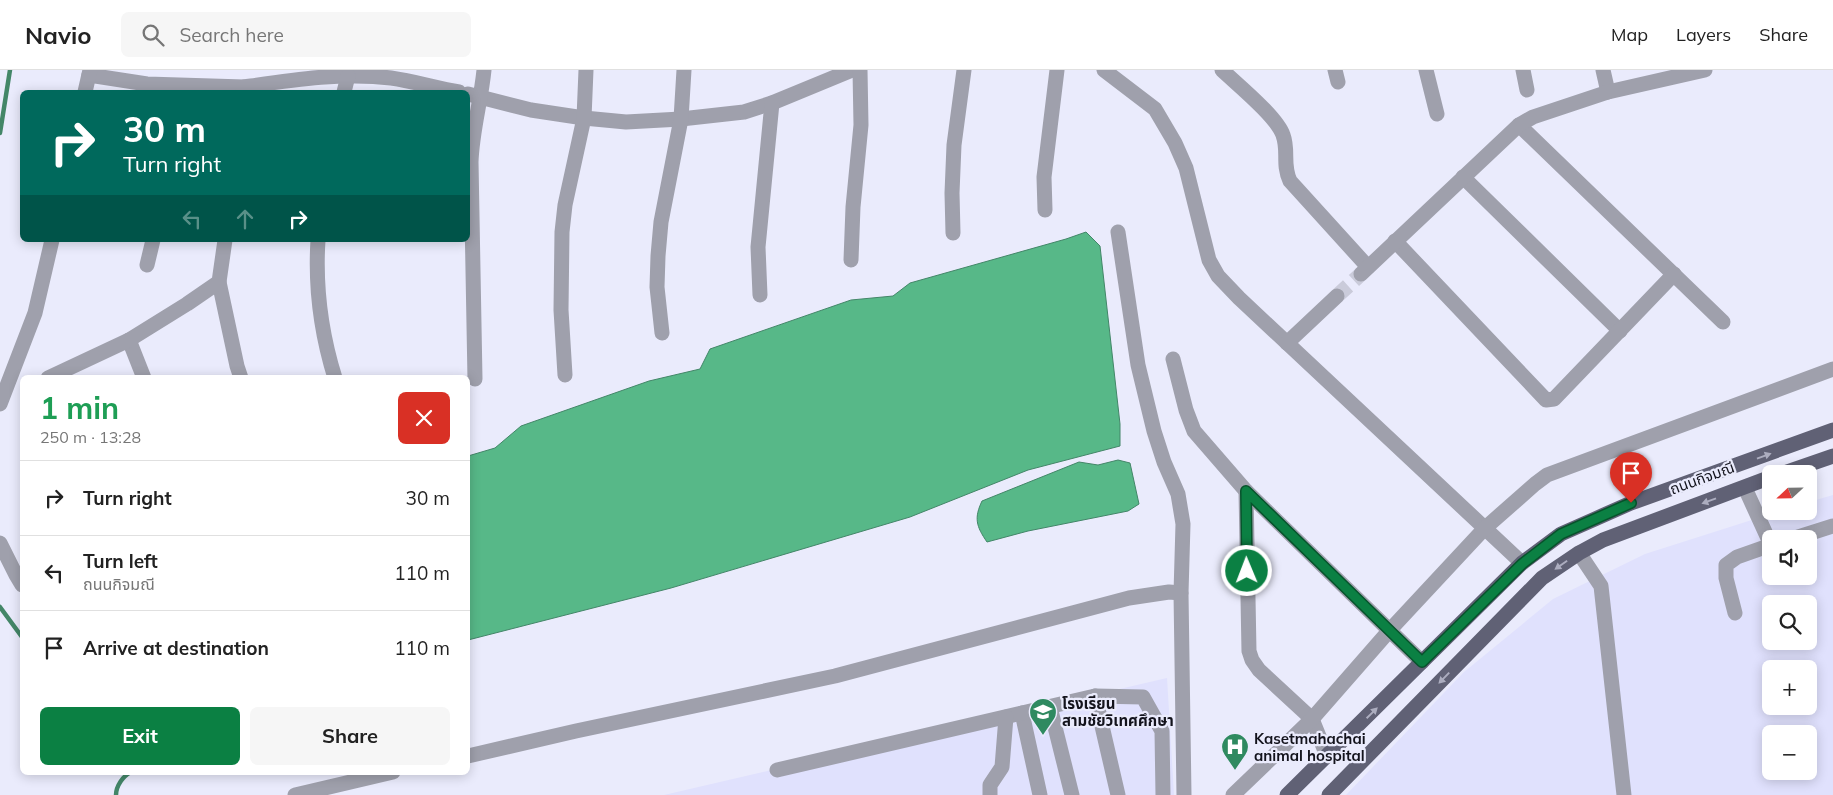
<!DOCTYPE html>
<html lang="en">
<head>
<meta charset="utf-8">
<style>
	body { margin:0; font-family:Mulish,"Noto Sans Thai",sans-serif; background:#f6f6f6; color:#222; height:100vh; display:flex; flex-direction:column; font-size:19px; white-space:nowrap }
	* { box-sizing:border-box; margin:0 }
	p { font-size:16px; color:#767676 }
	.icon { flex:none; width:28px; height:28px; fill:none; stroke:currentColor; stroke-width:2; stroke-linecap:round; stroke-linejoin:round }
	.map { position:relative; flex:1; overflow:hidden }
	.details { position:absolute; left:20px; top:305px; width:450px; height:400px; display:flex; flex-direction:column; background:#fff; border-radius:8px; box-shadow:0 2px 12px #0003 }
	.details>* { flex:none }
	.banner { position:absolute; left:20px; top:20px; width:450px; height:152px; border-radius:8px; box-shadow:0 2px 12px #0003; background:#00695c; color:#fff; overflow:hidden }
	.needle { width:32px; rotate:248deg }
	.fabs { position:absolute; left:1762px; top:395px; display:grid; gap:10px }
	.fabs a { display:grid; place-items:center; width:55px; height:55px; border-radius:8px; background:#fff; box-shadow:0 2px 12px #0003; font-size:25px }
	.pin { position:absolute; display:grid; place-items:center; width:42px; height:42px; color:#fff; margin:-51px -21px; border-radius:50% 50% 50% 0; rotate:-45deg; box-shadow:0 0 5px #0007 }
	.pin .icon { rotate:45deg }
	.me { position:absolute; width:55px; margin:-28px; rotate:359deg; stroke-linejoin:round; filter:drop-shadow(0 0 4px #0008) }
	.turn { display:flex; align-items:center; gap:18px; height:105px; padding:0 20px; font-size:22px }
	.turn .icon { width:65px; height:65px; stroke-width:2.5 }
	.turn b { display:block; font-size:35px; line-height:42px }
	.lanes { display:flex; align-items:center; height:48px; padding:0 20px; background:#0003; justify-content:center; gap:25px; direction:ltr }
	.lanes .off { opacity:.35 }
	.round { display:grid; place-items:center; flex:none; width:52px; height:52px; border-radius:8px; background:#f6f6f6 }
	.headline { display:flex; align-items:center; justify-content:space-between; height:85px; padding:0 20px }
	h1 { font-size:30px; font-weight:700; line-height:38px; color:#1e9e55 }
	.primary-button { display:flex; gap:10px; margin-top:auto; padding:10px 20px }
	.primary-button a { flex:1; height:58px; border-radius:8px; background:#0b8043; color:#fff; font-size:20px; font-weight:700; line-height:58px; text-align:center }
	.primary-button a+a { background:#f6f6f6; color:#222 }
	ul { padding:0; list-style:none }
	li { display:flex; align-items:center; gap:15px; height:75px; padding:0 20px; border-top:1px solid #e0e0e0 }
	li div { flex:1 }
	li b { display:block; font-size:19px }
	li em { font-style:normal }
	header { display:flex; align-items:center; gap:30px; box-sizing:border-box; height:70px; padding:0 25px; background:#fff; border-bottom:1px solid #e0e0e0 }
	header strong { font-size:24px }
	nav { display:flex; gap:28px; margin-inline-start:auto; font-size:18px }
	.search { width:350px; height:45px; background:#f6f6f6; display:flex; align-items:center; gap:12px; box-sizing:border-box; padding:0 18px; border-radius:8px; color:#767676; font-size:19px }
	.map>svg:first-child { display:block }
	.built { fill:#e0e1fd; fill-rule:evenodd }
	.water { fill:#57b888; stroke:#438668 }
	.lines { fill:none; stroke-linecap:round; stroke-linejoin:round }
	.stream { stroke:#438668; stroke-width:4.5 }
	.minor-tunnel { stroke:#cacbda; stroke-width:15; stroke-dasharray:15 8; stroke-linecap:butt }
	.minor { stroke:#9fa0ac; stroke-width:15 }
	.major { stroke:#606175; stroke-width:15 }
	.oneway { fill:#acadbf }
	.route-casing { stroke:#07532c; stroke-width:12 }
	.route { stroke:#0b8043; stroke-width:9 }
	.labels { text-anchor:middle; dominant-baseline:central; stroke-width:4.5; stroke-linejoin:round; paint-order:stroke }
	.street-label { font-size:15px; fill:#13131c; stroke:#eaebfc }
	.poi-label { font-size:15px; font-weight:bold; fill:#13131c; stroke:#eaebfc; text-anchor:start }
</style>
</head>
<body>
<header>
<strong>Navio</strong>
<div class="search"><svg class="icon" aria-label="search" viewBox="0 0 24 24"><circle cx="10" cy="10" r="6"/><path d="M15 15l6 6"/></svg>Search here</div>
<nav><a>Map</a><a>Layers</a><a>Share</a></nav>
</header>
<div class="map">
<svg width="1833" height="725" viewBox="0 0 1833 725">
	<rect width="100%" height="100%" fill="#eaebfc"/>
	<!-- built -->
	<g class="built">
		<path d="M 1833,425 L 1833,725 L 1346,725 L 1464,602 L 1553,529 L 1645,484 L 1780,441 L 1809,441 L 1809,432 ZM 1771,469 L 1809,469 L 1809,506 L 1771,506 ZM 1771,534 L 1809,534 L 1809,571 L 1771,571 ZM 1771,599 L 1809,599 L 1809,636 L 1771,636 ZM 1771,664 L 1809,664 L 1809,701 L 1771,701 Z"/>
		<path d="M 1167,608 L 1174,725 L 664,725 Z"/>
	</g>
	<!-- water -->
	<g class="water">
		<path d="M 1086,162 L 1100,176 L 1120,354 L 1120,376 L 1028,400 L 910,447 L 671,518 L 468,570 L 468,386 L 495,378 L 521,356 L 649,311 L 700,299 L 710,279 L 851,230 L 893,226 L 910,213 L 1066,169 Z"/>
		<path d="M 1118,390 L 1130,393 L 1139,434 L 1128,441 L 1028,461 L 987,472 C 976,456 974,448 982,431 L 1079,392 L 1098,395 Z"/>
	</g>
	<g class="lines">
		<!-- stream -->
		<g class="stream">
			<path d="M 0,63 L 10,0"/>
			<path d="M 0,537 L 22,567"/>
			<path d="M 116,725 C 116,716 123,706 131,702"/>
		</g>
		<!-- minor-tunnel -->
		<path class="minor-tunnel" d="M 1337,226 L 1361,204"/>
		<!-- minor -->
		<g class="minor">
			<path d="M 1104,0 L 1155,39 L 1175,73 L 1186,98 L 1209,190 L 1218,206 L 1239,228 L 1522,493"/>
			<path d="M 1222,0 C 1238,15 1277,47 1283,65 C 1289,81 1282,94 1290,111 L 1368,197"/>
			<path d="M 1335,0 L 1338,12"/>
			<path d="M 1426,0 L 1437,44"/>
			<path d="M 1523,0 L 1527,20"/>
			<path d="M 1603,0 L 1608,22"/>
			<path d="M 89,5 L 147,14 L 244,17"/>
			<path d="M 85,22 L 90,0"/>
			<path d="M 243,22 L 244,17 C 292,10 342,2 391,8 C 413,11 436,18 459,22"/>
			<path d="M 344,22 L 348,6"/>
			<path d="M 468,24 L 531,40 L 584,48 L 626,52 L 681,49 L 744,42 L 772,33 L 852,0"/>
			<path d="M 1519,55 L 1723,252"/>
			<path d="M 1463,107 L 1620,261"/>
			<path d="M 1045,140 L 1044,107 L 1057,0"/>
			<path d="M 1118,162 L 1138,295 L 1154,361 L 1164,392 L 1178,424 L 1183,454 L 1181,523 L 1184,725"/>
			<path d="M 953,163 L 952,123 L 954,75 L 964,0"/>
			<path d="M 318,170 C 315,217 321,263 335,308"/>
			<path d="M 1395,171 L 1546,330 L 1554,329 L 1674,204"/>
			<path d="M 851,190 L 853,137 L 861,55 L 860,0"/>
			<path d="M 147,195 L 153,170"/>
			<path d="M 1361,204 L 1519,55 L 1533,47 L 1608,22 L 1705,0"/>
			<path d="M 219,212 L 237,296 L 241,308"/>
			<path d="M 760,225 L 758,177 L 772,33"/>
			<path d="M 662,263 L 657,217 L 658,186 L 661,152 L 681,49 L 684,0"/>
			<path d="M 129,270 L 144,308"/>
			<path d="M 1287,273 L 1337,226"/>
			<path d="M 1173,289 L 1186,340 L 1194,361 L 1246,421 L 1422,592"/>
			<path d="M 565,305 L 561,240 L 562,162 L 565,135 L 584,48 L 586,0"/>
			<path d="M 48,308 L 129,270 L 187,234 L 219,212 L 225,170"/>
			<path d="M 475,309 L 471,92 C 472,61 481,31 484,0"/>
			<path d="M 0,334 L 35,243 L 52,170"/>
			<path d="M 1745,418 L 1771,475"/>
			<path d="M 1246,421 L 1249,581 L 1252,590 L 1259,600 L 1312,649 L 1327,686"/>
			<path d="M 1792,469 L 1833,456"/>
			<path d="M 0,473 L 16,505 L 22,515"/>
			<path d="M 1579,483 L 1601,516 L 1624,725"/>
			<path d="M 1735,543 L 1726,508 L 1726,495 L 1737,487 L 1771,475"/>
			<path d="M 1095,626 L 1118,725"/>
			<path d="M 1050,637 L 1072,725"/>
			<path d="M 1022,643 L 1040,725"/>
			<path d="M 468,686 L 576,661 L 835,606 L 1129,528 L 1169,522 L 1181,523"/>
			<path d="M 777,700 L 1095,626 L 1143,627 L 1162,661 L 1163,725"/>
			<path d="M 295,725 L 393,702"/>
			<path d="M 990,725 L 990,715 L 1002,697 L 1006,647"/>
			<path d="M 1233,725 L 1312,649 L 1389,561 L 1484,459 L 1535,414 L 1547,405 L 1833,299"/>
		</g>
		<!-- major -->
		<g class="major">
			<path d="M 1781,404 L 1833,386"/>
			<path d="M 1287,725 L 1522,493 L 1561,464 L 1595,449 L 1631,433 L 1833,360"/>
			<path d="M 1329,725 L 1542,508 L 1579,483 L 1603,470 L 1771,407"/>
		</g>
	</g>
	<!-- one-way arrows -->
	<defs><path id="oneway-solid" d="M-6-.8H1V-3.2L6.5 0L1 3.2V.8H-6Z" transform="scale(1.25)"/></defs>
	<g class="oneway">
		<use href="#oneway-solid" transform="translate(1764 386) rotate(-20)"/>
		<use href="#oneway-solid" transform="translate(1709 431) rotate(160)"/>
		<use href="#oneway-solid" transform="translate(1561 495) rotate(145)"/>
		<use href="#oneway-solid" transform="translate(1444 608) rotate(134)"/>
		<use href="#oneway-solid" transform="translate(1372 643) rotate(-44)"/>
	</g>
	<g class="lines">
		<defs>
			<path id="route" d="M 1247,501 L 1246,421 L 1422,592 L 1522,494 L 1561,464 L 1631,433"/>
		</defs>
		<!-- route casing -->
		<use href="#route" class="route-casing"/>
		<!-- route -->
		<use href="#route" class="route"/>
	</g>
	<!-- icons -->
	<defs>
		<symbol id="school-pin" viewBox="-11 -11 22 30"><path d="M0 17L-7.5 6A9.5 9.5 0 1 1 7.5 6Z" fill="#2f8a60" stroke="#eaebfc"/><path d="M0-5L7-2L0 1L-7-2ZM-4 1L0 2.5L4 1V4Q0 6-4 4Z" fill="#fff"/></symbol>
		<symbol id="hospital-pin" viewBox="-11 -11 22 30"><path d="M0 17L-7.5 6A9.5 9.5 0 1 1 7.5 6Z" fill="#2f8a60" stroke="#eaebfc"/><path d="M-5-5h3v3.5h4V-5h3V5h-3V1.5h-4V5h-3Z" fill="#fff"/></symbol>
	</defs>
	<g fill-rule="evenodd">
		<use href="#school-pin" x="1027" y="626" width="32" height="43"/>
		<use href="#hospital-pin" x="1219" y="661" width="32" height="43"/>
	</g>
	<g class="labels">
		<!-- street labels -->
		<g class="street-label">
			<text transform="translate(1702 408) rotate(-20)">ถนนกิจมณี</text>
		</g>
		<!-- poi labels -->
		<g class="poi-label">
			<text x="1062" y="633">โรงเรียน<tspan x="1062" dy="17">สามชัยวิเทศศึกษา</tspan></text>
			<text x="1254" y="668">Kasetmahachai<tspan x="1254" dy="17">animal hospital</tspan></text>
		</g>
	</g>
</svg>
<div class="fabs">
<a><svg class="needle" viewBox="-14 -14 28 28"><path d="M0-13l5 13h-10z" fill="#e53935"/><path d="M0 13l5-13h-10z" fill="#767676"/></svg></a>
<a><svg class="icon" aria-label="sound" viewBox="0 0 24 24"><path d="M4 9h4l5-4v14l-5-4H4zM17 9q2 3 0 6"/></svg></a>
<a><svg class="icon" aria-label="search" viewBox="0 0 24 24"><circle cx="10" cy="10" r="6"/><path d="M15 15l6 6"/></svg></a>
<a>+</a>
<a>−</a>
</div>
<div class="pin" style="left:1631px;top:433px;background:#d93025"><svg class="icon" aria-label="arrive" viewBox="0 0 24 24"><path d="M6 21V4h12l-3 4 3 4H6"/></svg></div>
<svg class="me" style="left:1247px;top:501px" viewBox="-20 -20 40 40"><circle r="17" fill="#0b8043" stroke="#fff" stroke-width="3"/><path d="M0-11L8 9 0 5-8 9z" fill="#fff"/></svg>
<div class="banner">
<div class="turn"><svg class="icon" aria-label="right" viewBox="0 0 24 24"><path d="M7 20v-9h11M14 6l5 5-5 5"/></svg><div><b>30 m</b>Turn right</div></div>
<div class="lanes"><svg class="icon off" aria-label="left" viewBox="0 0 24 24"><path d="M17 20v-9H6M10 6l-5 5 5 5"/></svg><svg class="icon off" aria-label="ahead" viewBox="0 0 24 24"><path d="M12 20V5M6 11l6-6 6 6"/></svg><svg class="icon" aria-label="right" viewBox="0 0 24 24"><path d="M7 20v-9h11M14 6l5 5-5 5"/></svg></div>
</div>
<section class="details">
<div class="headline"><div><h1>1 min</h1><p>250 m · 13:28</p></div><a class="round" style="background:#d93025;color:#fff"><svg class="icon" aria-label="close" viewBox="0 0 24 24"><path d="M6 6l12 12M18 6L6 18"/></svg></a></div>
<ul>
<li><svg class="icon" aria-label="right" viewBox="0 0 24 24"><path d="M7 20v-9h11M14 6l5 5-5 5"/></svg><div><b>Turn right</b></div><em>30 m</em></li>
<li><svg class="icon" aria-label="left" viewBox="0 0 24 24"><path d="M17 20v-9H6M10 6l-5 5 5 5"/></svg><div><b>Turn left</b><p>ถนนกิจมณี</p></div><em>110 m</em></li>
<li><svg class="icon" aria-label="arrive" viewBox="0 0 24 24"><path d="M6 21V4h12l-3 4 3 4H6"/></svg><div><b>Arrive at destination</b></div><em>110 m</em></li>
</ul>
<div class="primary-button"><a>Exit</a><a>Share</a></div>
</section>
</div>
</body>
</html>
